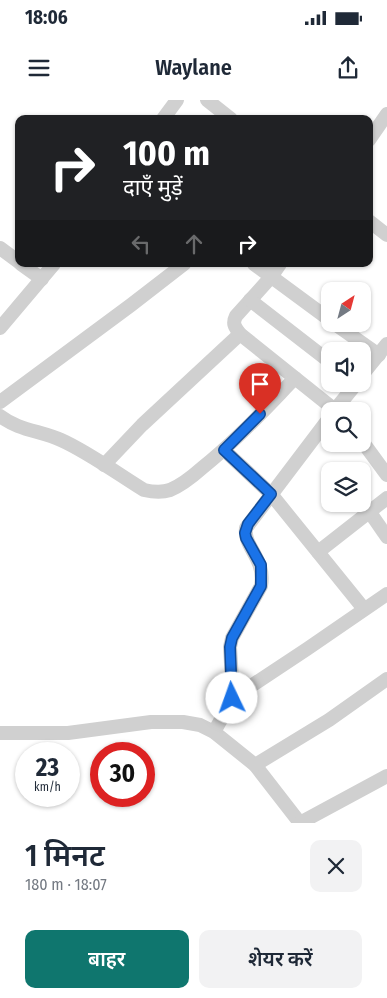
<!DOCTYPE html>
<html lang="hi">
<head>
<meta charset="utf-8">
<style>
	body { margin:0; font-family:"Fira Sans Condensed","Noto Sans Devanagari",sans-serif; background:#f2f2f3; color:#1f2937; height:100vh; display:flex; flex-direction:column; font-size:19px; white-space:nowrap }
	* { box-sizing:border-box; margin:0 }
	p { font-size:16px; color:#747a83 }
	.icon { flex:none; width:28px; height:28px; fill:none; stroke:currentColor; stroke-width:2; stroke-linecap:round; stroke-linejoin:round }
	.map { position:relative; height:723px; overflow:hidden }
	.panel { display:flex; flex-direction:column; background:#fff; flex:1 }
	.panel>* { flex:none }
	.guide { position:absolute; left:15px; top:15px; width:358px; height:152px; border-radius:10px; box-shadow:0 1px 4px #0004; background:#202124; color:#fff; overflow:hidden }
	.needle { width:32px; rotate:36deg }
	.controls { position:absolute; left:321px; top:182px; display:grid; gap:10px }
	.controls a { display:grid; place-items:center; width:50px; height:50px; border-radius:10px; background:#fff; box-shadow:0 1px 4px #0004; font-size:25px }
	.speed { position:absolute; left:15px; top:642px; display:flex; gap:10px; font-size:25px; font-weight:700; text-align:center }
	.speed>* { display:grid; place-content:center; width:65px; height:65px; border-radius:50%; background:#fff; box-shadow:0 1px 4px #0004; line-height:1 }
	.speed small { font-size:12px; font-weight:400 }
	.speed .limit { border:8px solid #d22; background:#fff; color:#111 }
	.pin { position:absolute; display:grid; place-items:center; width:42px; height:42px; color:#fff; margin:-51px -21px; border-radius:50% 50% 50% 0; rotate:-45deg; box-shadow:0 0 5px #0007 }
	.pin .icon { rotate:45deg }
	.me { position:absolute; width:55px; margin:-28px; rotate:357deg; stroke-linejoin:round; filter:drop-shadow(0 0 4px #0008) }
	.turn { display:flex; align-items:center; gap:18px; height:105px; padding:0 25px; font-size:22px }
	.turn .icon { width:65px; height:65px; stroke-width:2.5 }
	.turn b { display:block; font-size:35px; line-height:42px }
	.lanes { display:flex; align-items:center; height:48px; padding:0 25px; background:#0003; justify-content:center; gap:25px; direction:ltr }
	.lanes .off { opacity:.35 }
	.round { display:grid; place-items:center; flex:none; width:52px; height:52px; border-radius:10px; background:#f2f2f3 }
	.overview { display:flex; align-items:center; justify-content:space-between; height:85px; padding:0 25px }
	h1 { font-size:30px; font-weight:600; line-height:38px }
	.action { display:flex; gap:10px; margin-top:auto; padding:10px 25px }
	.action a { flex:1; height:58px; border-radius:10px; background:#0f766e; color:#fff; font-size:20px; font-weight:600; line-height:58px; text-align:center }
	.action a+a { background:#f2f2f3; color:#1f2937 }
	.status { display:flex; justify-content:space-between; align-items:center; height:35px; padding:0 25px; background:#fff; direction:ltr }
	.status svg { height:14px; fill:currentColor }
	header { display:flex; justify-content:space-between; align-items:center; height:65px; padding:0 25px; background:#fff; font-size:22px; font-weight:600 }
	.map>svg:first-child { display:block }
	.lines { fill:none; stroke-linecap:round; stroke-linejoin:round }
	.street { stroke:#d0d0d0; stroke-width:14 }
	.route-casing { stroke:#114b97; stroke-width:12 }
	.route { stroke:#1a73e8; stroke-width:9 }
</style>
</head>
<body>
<div class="status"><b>18:06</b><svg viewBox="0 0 49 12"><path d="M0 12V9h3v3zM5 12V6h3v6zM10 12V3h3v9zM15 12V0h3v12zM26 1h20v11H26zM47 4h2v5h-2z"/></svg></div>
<header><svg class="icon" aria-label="menu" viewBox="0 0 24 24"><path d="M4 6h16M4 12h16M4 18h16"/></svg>Waylane<svg class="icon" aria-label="share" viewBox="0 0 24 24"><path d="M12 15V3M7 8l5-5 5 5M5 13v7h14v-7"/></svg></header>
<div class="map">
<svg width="387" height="723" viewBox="0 0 387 723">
	<rect width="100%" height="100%" fill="#fff"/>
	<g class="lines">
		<!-- street -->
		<g class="street">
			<path d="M 207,0 L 231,19"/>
			<path d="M 163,19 L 177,0"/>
			<path d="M 369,40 L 387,14"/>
			<path d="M 369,121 L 387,135"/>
			<path d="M 0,148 L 19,162"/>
			<path d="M 21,164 L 42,179"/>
			<path d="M 254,164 L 330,220"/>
			<path d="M 280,164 L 271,177 L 236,216 C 232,224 235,227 240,234 L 335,310"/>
			<path d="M 250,200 L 330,262"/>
			<path d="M 335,224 L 379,255"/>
			<path d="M 0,228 L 54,164"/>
			<path d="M 362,275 L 387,244"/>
			<path d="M 0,302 L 131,205 L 184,164"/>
			<path d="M 334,311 L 356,284"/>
			<path d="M 0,316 C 18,330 41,331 61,340 C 88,352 118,374 144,390 C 153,392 161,393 170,390 C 182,385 193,376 202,368 C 236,341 265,309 295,278"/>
			<path d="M 362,341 L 387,375"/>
			<path d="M 224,350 L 271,394 L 364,509"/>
			<path d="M 104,365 L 142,325 L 240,234"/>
			<path d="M 369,411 L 387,437"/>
			<path d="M 318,452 L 387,398"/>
			<path d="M 233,598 L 230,547 L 232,538 L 261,486 C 266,458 243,447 246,428 L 330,317"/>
			<path d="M 214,632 L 233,598 L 307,549 L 387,494"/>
			<path d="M 0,633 L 68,633 L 151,622 L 183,622 L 200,625 L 214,632 L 255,665 L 300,723"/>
			<path d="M 255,665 L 329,620 L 387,579"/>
			<path d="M 300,723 L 387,676"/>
		</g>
	</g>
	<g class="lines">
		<defs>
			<path id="route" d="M 232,598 L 230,547 L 232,538 L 261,486 L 261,465 L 246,438 L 245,433 L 248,424 L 271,394 L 224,350 L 260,314"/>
		</defs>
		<!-- route casing -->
		<use href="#route" class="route-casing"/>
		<!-- route -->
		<use href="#route" class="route"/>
	</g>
</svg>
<div class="controls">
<a><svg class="needle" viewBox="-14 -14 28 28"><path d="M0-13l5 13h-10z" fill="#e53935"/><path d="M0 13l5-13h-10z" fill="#747a83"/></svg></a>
<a><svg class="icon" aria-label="sound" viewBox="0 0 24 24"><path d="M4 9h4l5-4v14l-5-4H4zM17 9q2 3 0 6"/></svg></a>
<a><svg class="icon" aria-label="search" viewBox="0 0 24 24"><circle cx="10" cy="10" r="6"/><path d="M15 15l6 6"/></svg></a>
<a><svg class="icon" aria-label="layers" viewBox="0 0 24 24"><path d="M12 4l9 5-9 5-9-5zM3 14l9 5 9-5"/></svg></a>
</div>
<div class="speed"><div>23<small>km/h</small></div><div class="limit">30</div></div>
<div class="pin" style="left:260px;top:314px;background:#d93025"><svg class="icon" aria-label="arrive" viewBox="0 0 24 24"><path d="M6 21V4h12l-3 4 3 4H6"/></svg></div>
<svg class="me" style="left:232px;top:598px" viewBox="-20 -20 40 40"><circle r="19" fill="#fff"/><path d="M0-13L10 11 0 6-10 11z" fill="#1a73e8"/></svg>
<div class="guide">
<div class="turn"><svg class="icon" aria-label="right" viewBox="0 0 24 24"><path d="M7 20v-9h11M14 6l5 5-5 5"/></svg><div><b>100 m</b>दाएँ मुड़ें</div></div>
<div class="lanes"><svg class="icon off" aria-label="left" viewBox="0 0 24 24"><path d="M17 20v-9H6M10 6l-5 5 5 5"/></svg><svg class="icon off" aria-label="ahead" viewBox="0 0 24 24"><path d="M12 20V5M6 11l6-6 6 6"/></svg><svg class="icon" aria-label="right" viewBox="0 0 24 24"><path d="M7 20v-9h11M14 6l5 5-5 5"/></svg></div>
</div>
</div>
<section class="panel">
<div class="overview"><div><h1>1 मिनट</h1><p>180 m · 18:07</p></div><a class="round"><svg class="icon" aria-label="close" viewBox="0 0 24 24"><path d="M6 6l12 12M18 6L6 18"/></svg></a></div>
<div class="action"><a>बाहर</a><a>शेयर करें</a></div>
</section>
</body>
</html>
